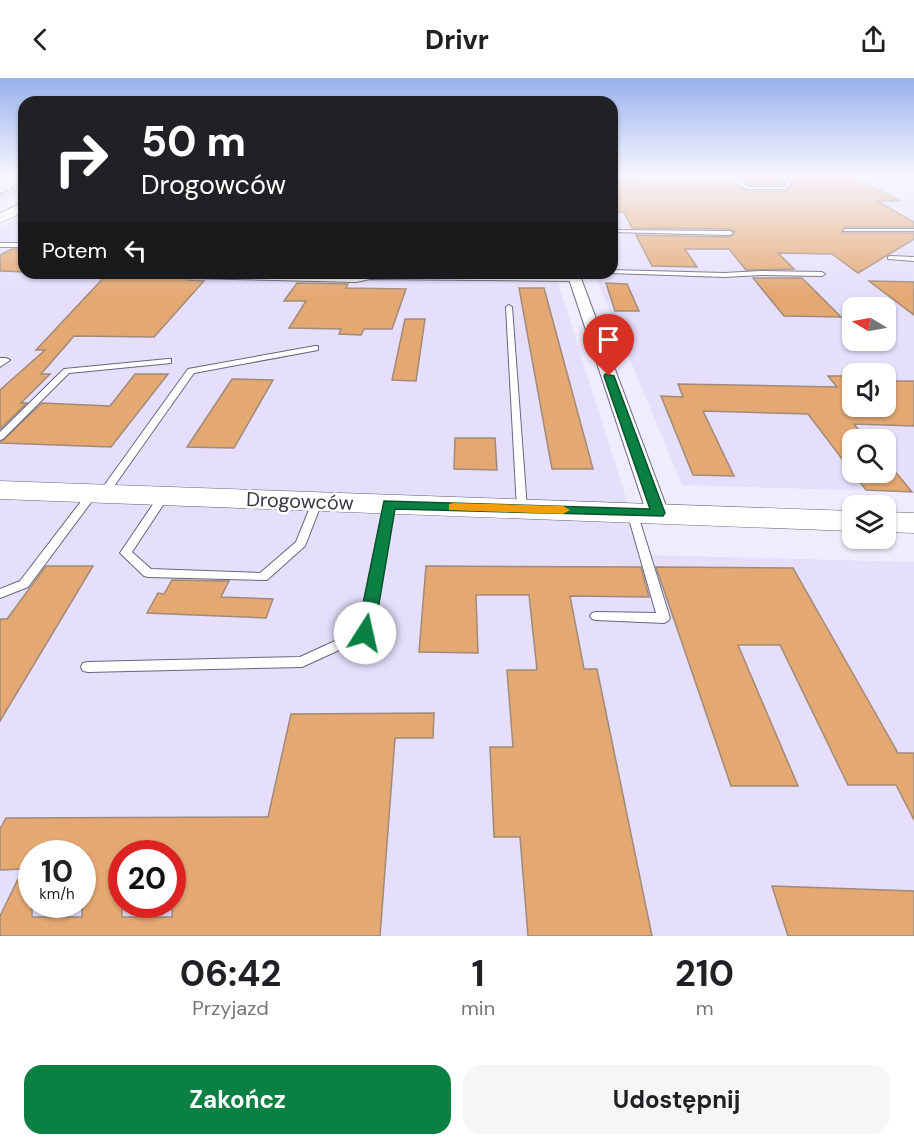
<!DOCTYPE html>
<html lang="pl">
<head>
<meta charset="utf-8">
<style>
	body { margin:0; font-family:"DM Sans",sans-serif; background:#f6f6f6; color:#202124; height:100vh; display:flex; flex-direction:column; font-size:22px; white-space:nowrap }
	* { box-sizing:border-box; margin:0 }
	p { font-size:20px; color:#757577 }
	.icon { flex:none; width:33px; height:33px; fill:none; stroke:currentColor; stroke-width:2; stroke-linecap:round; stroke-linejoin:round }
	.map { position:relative; height:858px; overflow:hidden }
	.drawer { display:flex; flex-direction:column; background:#fff; flex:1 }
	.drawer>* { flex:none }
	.hud { position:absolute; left:18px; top:18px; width:600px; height:183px; border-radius:18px; box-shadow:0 2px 4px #0004; background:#202124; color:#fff; overflow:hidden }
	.needle { width:39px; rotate:280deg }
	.tools { position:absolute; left:842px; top:219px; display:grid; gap:12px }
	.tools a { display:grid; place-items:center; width:54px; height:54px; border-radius:12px; background:#fff; box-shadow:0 2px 4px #0004; font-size:30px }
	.speed { position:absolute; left:18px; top:762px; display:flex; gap:12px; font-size:30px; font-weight:700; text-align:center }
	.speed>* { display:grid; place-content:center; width:78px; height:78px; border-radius:50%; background:#fff; box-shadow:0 2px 4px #0004; line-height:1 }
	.speed small { font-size:15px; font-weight:400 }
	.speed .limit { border:9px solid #d22; background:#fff; color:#111 }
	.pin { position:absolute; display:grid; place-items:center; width:51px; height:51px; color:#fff; margin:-62px -26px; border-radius:50% 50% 50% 0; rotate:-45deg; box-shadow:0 0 6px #0007 }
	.pin .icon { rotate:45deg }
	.me { position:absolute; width:66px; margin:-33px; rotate:10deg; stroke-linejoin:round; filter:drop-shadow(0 0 4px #0008) }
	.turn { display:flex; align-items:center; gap:21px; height:126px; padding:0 24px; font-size:27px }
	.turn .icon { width:78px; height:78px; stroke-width:2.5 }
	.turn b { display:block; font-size:42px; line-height:51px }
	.then { display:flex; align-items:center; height:57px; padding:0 24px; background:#0003; gap:12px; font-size:22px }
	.eta { display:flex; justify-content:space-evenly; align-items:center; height:102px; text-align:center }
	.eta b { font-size:36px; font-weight:700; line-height:42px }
	.action { display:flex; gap:12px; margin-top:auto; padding:12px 24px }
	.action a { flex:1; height:69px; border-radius:18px; background:#0b8043; color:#fff; font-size:24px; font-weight:700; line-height:69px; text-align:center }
	.action a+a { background:#f6f6f6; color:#202124 }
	header { display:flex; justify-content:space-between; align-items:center; height:78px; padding:0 24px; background:#fff; font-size:27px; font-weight:700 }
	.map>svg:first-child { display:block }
	.built { fill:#e5dffc; fill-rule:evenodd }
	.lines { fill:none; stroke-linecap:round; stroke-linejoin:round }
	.stream { fill:#bdacf1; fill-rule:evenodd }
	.building { fill:#e4a873; stroke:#a18a77; stroke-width:1.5; fill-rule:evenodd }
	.lane-casing { stroke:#6a657e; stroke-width:2 }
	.street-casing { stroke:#6a657e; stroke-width:2 }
	.secondary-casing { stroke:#6a657e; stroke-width:1 }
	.lane { fill:#fff; fill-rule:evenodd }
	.street { fill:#fff; fill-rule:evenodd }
	.secondary { fill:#fff; fill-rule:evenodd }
	.rail { stroke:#767280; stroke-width:2; stroke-dasharray:3 3; stroke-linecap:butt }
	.route { fill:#0b8043; stroke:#07532c; stroke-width:1.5 }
	.slow { fill:#f59e0b }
	.labels { text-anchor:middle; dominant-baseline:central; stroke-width:5; stroke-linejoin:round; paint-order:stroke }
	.street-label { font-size:20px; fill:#3a3742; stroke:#fff }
</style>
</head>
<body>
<header><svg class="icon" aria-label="back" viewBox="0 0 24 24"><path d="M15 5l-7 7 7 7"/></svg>Drivr<svg class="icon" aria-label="share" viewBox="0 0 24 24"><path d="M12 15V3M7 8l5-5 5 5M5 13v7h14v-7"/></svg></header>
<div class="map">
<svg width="914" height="858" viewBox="0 0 914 858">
	<rect width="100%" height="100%" fill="#f0ecfe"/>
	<!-- built -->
	<g class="built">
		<path d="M 0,97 L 24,97 L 24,113 L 0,125 Z"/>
		<path d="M 612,97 L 903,97 L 914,102 L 914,414 L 682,407 L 594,195 L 612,195 ZM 852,230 L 885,230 L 885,262 L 852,262 ZM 852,296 L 885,296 L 885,328 L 852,328 ZM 852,362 L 885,362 L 885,394 L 852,394 Z"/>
		<path d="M 24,137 L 24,195 L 555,195 L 644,477 L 914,484 L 914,858 L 0,858 L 0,150 ZM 32,776 L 82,776 L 82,826 L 32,826 ZM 122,776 L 172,776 L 172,826 L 122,826 Z"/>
	</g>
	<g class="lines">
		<!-- stream -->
		<path class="stream" d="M 23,108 L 24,108 L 24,110 L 0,121 L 0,119 Z"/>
	</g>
	<!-- building -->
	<g class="building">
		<path d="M 738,97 L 773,97 L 784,106 L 749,107 Z"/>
		<path d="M 784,97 L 849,97 L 900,123 L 877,123 L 914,144 L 914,149 L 845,149 L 841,155 L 914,155 L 914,161 L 858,195 L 832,176 L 778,175 L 794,191 L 746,192 L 729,171 L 685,171 L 697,189 L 652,188 L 636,157 L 730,159 L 735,154 L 730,151 L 632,150 L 624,134 L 618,134 L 612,122 L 612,103 L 732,104 L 747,113 L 786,113 L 793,105 Z"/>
		<path d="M 12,171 L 24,171 L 24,194 L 0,193 L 0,177 Z"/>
		<path d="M 108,195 L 189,195 L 186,199 L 187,202 L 204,203 L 154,259 L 74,258 L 41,296 L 50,296 L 21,325 L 27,325 L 0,351 L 0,312 L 45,272 L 36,272 Z"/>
		<path d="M 753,200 L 802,200 L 841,239 L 784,238 Z"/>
		<path d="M 869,203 L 914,204 L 914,237 Z"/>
		<path d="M 297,205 L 348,206 L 346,210 L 406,211 L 392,251 L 364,251 L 361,257 L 339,256 L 341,251 L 289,250 L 306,223 L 284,223 Z"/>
		<path d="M 606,205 L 627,206 L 639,233 L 615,233 Z"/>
		<path d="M 519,210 L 544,210 L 593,391 L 552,391 Z"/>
		<path d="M 405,241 L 425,241 L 416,303 L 392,302 Z"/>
		<path d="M 135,296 L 168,296 L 111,369 L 0,365 L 42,325 L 110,328 Z"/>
		<path d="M 828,298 L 852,298 L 852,328 L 885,328 L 885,299 L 892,303 L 914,303 L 914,348 L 854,346 L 867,362 L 852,362 L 852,394 L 808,336 L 703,333 L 734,398 L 693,397 L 661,318 L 683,319 L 678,306 L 837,309 Z"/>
		<path d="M 232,301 L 273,302 L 234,370 L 187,369 Z"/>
		<path d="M 455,360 L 495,360 L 497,392 L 454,391 Z"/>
		<path d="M 885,382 L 898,397 L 912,414 L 866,412 L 852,394 L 885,394 Z"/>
		<path d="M 46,488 L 93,488 L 0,643 L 0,541 L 7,541 Z"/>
		<path d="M 426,488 L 641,489 L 649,519 L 570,518 L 584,591 L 597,591 L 652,858 L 528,858 L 520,759 L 494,759 L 490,669 L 513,669 L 507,592 L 537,592 L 529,517 L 476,517 L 478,575 L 419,574 Z"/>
		<path d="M 656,489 L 793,490 L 898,675 L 914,675 L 914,742 L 896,707 L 848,707 L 780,567 L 738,567 L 798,708 L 731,708 Z"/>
		<path d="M 172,502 L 229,503 L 221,519 L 273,521 L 266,540 L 147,535 L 158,515 L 164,516 Z"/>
		<path d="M 434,635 L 433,660 L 395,660 L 380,858 L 0,858 L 0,838 L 23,791 L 0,792 L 0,751 L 6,740 L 268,739 L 291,636 ZM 32,776 L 82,776 L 82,839 L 32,839 ZM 122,776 L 172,776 L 172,839 L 122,839 Z"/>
		<path d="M 772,808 L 914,813 L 914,858 L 788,858 Z"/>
	</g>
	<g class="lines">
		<defs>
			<g id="lane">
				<path d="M 633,97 L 637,97 L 639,100 L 612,101 L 612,99 L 634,99 Z"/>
				<path d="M 726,97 L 731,97 L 748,109 L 785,109 L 787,105 L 775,97 L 780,97 L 791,105 L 786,111 L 747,111 Z"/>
				<path d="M 845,151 L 914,151 L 914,153 L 843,153 Z"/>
				<path d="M 612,152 L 730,153 L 733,155 L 730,157 L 612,154 Z"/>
				<rect x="0" y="165" width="24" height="4"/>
				<path d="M 890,178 L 914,179 L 914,183 L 888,181 L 888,179 Z"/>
				<path d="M 612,192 L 724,195 L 761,193 L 822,194 L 825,196 L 822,198 L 761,197 L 724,199 L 610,195 L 612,195 Z"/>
				<path d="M 192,195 L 199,195 L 197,197 L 356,200 L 370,197 L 575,199 L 578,201 L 575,203 L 370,201 L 356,204 L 189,200 L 188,199 Z"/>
				<path d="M 509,227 L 512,229 L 527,431 L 522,434 L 517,431 L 506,229 Z"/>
				<path d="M 315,268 L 318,268 L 318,272 L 194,295 L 107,418 L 99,418 L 98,416 L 188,291 Z"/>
				<path d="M 0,280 L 6,280 L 10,282 L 0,289 Z"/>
				<path d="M 168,281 L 171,281 L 171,285 L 69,295 L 3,361 L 0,362 L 0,354 L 64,291 Z"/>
				<path d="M 93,412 L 98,415 L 28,509 L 0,520 L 0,511 L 20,503 L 89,413 Z"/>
				<path d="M 164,415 L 169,418 L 132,474 L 151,491 L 260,495 L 296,464 L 313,422 L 317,421 L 322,424 L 305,468 L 267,502 L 148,499 L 144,498 L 120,475 L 160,416 Z"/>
				<path d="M 389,423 L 394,426 L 370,558 L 302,589 L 88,594 L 83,593 L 81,589 L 83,585 L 88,584 L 300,579 L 359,552 L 384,426 Z"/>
				<path d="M 632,431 L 637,434 L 670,540 L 668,543 L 664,545 L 596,542 L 592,541 L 590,538 L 592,535 L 596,534 L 656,535 L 627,434 Z"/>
			</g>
			<path id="street" d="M 567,195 L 579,195 L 669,436 L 666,441 L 650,441 L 647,436 Z"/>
			<g id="secondary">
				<path d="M 24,124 L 24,134 L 0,145 L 0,135 Z"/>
				<path d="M 0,403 L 852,433 L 852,453 L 0,421 Z"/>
				<path d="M 885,434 L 914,435 L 914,455 L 885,454 Z"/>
			</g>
		</defs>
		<!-- lane casing -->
		<use href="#lane" class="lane-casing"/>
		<!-- street casing -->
		<use href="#street" class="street-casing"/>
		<!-- secondary casing -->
		<use href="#secondary" class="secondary-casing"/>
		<!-- lane -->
		<use href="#lane" class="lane"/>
		<!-- street -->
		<use href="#street" class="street"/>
		<!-- secondary -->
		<use href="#secondary" class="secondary"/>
		<!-- rail -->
		<g class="rail">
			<path d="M 0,102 L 9,97"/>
			<path d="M 0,116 L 24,105"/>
		</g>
	</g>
	<!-- sky -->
	<linearGradient id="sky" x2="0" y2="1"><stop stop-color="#97b1ec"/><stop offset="0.45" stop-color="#f8f6ff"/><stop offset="1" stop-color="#f8f6ff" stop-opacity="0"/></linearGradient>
	<rect width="914" height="217" fill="url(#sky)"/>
	<!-- route -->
	<path class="route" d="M 605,296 L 614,298 L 665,435 L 663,438 L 395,431 L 374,555 L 371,559 L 359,559 L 357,555 L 384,423 L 650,431 L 604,298 Z"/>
	<!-- slow -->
	<path class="slow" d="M 454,425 L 563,428 L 570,432 L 563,436 L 449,432 L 449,426 Z"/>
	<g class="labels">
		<!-- street labels -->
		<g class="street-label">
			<text transform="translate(300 423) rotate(2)">Drogowców</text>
		</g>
	</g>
</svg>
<div class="tools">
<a><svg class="needle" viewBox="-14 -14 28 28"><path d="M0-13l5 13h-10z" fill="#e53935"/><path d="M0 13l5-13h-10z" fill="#757577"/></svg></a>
<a><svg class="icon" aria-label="sound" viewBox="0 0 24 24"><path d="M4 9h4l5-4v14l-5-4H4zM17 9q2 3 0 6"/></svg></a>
<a><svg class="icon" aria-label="search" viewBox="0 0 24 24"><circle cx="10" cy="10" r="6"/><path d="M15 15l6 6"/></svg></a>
<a><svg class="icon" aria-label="layers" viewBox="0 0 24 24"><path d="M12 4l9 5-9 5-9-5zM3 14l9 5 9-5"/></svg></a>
</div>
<div class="speed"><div>10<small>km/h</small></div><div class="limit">20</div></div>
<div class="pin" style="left:609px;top:298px;background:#d93025"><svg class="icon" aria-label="arrive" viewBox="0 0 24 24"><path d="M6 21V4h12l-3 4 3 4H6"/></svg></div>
<svg class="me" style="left:365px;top:555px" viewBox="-20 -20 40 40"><circle r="19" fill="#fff"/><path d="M0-13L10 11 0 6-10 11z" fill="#0b8043"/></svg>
<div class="hud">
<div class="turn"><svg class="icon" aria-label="right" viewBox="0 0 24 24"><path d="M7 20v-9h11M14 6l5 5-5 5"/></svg><div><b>50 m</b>Drogowców</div></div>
<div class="then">Potem<svg class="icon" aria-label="left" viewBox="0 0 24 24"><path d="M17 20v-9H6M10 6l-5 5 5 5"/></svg></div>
</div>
</div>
<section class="drawer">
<div class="eta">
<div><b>06:42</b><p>Przyjazd</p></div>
<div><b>1</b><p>min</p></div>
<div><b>210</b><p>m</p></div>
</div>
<div class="action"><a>Zakończ</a><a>Udostępnij</a></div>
</section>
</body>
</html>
